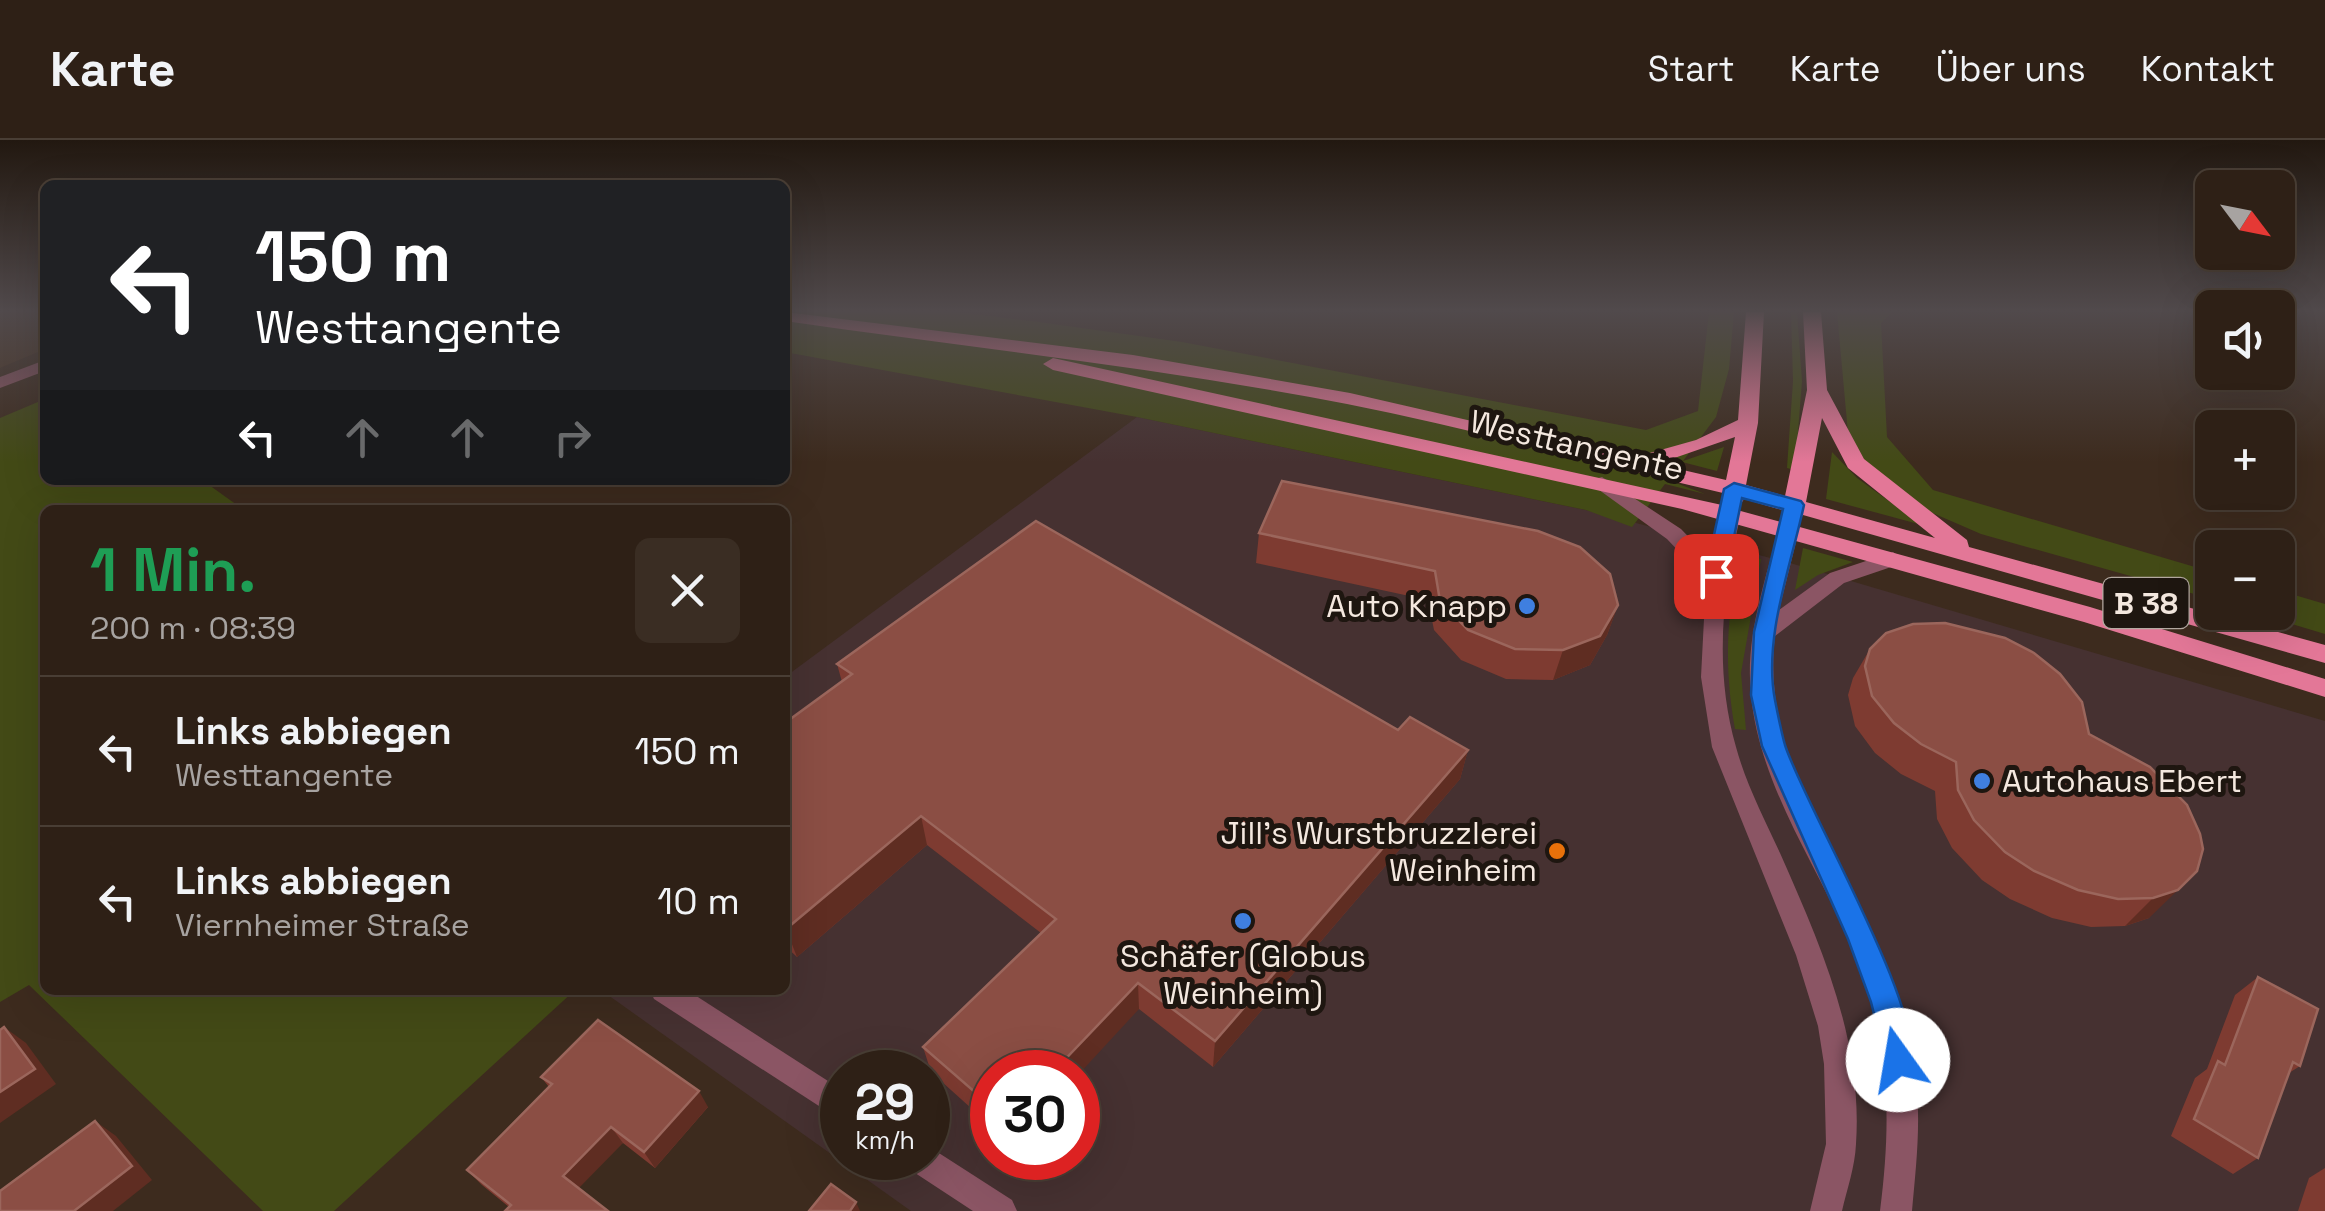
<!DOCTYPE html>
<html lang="de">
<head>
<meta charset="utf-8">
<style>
	body { margin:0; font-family:"Space Grotesk",sans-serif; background:#3a2d23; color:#f1f3f6; height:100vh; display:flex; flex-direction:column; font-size:38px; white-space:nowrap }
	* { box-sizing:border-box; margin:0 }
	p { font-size:32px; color:#a7a3a1 }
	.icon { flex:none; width:55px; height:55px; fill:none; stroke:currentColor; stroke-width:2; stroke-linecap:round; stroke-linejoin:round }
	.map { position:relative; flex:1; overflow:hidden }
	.details { position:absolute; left:40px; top:365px; width:750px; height:490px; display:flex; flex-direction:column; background:#2e2016; border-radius:15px; box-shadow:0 10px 40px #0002,0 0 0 2px #493e35 }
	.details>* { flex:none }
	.guide { position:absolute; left:40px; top:40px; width:750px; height:305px; border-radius:15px; box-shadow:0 10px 40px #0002,0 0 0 2px #493e35; background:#202124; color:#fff; overflow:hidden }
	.needle { width:65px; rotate:122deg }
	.tools { position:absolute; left:2195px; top:30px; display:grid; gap:20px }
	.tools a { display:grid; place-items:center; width:100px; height:100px; border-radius:15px; background:#2e2016; box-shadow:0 10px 40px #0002,0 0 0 2px #493e35; font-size:50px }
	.speed { position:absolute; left:820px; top:910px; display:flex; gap:20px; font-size:50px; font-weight:700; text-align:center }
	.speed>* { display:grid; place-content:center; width:130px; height:130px; border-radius:50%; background:#2e2016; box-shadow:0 10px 40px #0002,0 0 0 2px #493e35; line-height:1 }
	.speed small { font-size:25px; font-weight:400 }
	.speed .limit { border:15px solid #d22; background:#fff; color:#111 }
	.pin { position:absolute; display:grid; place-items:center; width:85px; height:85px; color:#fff; margin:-42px; border-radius:20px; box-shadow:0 5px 15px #0006 }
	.me { position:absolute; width:110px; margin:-55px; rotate:347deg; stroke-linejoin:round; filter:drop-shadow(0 0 8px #0008) }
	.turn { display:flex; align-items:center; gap:35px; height:210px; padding:0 50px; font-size:45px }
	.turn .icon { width:130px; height:130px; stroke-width:2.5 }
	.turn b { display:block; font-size:70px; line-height:85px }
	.lanes { display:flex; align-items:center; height:95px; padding:0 50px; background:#0003; justify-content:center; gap:50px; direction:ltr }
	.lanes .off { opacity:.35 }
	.round { display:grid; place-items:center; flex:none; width:105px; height:105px; border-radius:15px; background:#3a2d23 }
	.summary { display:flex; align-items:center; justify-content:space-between; height:170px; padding:0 50px }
	h1 { font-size:60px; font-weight:600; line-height:75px; color:#1e9e55 }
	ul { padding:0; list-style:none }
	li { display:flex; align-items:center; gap:30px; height:150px; padding:0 50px; border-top:2px solid #493e35 }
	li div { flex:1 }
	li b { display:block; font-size:38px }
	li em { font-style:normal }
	header { display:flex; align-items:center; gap:60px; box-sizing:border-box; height:140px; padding:0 50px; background:#2e2016; border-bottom:2px solid #493e35 }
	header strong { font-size:48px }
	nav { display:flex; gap:55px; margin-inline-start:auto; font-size:35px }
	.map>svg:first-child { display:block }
	.commercial { fill:#463131; fill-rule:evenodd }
	.built { fill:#493320 }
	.green { fill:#434a16 }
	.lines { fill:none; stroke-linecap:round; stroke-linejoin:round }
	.street { fill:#8b5564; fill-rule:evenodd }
	.primary { fill:#e37797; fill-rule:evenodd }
	.wall { fill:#7e3b31 }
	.shaded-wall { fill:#5f2d22 }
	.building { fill:#8b4e44; stroke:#9b665c; stroke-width:2.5 }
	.route { fill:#1a73e8; stroke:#114b97; stroke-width:2.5 }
	.shop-dot { fill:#3f7fe0; stroke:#1e1610; stroke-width:4 }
	.food-dot { fill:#e8710a; stroke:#1e1610; stroke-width:4 }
	.labels { text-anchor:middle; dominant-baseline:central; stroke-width:10; stroke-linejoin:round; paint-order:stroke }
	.shield { fill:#1e1610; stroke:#b4a9a1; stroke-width:2.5 }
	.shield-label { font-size:30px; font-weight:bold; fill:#f4e8df }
	.street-label { font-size:32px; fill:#f4e8df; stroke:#1e1610 }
	.poi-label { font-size:32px; fill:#f4e8df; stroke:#1e1610; text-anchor:end }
</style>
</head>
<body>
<header>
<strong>Karte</strong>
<nav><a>Start</a><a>Karte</a><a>Über uns</a><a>Kontakt</a></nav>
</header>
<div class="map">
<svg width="2325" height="1071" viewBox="0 0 2325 1071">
	<rect width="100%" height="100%" fill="#3d2b1e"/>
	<!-- commercial -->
	<path class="commercial" d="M 1137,277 L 1586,370 L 1790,423 L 2325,581 L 2325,1071 L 911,1071 L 601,850 L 785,850 L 785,537 ZM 842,932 L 928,932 L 928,1018 L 842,1018 ZM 992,932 L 1078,932 L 1078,1018 L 992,1018 Z"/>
	<!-- built -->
	<path class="built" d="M 0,172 L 45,172 L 45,209 L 0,228 Z"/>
	<!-- green -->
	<g class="green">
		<path d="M 785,172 L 958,172 L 1039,182 L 1182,202 L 1646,290 L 1698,271 L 1709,172 L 1734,172 L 1729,229 L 1716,277 L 1683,321 L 1724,307 L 1717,331 L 1682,322 L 1668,340 L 1705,354 L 1665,344 L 1632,387 L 1586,370 L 1137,277 L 785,212 Z"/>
		<path d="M 1791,172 L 1797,172 L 1802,241 L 1795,330 L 1787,328 L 1793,241 Z"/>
		<path d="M 1837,172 L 1892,172 L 1881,183 L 1887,297 L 1933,350 L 2212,432 L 2212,459 L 1981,394 L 1928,371 L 1860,317 L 1848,293 Z"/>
		<path d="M 45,259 L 45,340 L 202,340 L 244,370 L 45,370 L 45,850 L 575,850 L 334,1071 L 263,1071 L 29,845 L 0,862 L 0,278 Z"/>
		<path d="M 1832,312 L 1857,338 L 1922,385 L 1826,359 Z"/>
		<path d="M 1803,408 L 1853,422 L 1818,435 L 1795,450 Z"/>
		<path d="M 1741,413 L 1761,419 L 1741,533 L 1746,590 L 1735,589 C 1724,527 1726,473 1741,413 Z"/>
		<path d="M 2278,450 L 2325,464 L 2325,494 L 2256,473 L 2278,472 Z"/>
	</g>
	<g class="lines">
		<!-- street -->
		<g class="street">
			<path d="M 45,220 L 45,231 L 0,248 L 0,237 Z"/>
			<path d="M 1602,337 L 1681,389 L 1710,419 L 1724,369 L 1738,369 L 1741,374 C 1722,451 1714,530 1736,607 C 1746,644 1764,678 1780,713 C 1821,806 1863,900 1856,1004 C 1855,1027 1847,1049 1842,1071 L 1810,1071 L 1826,1004 L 1824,924 L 1818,886 L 1796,815 L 1712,607 L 1701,537 L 1706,440 L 1667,399 L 1595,347 L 1592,343 L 1595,339 Z"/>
			<path d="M 1789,383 L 1799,390 L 1779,470 L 1830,433 L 1893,412 L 1903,419 L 1900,424 L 1844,443 L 1775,496 C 1770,538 1776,574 1788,614 C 1831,724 1902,822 1916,941 C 1921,985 1916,1027 1912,1071 L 1880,1071 C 1893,970 1889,889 1847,795 C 1812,718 1759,641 1751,555 C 1745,499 1764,443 1779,390 Z"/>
			<path d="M 650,850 L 687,850 L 842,950 L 842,981 L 654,859 Z"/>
			<path d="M 928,1006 L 1012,1060 L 1017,1071 L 973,1071 L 909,1029 L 905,1018 L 928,1018 Z"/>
		</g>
		<!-- primary -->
		<path class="primary" d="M 785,172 L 1133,215 L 1350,253 L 1632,318 L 1696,300 L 1738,280 L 1746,172 L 1764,172 L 1758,283 L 1746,345 L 1785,356 L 1807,250 L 1803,172 L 1821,172 L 1827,250 L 1864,319 L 1967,400 L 1969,407 L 2325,505 L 2325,523 L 1803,375 L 1796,386 L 2090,467 L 2325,539 L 2325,557 L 2084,482 L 1682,369 L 1053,230 L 1043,224 L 1053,218 L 1722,365 L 1723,353 C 1598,324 1473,289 1347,264 C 1161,228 972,208 785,181 ZM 1822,278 L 1848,328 L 1935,398 L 1806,362 ZM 1735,297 L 1726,340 L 1657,324 ZM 1744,359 L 1782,370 L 1781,382 L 1737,370 Z"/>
	</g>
	<!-- wall -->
	<g class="wall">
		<path d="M 1259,393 L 1618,465 L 1607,495 L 1590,525 L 1553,540 L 1506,539 L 1461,520 L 1434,490 L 1428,460 L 1256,423 Z"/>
		<path d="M 1870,509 L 2089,594 L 2187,665 L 2149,778 L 2125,786 L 2091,787 L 2052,778 L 2010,759 L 1982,740 L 1952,708 L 1937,679 L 1935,651 L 1901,634 L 1875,613 L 1855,586 L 1848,555 L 1853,538 Z"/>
		<path d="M 837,524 L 1398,590 L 1468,610 L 1460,639 L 1213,927 L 1139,869 L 992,932 L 992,987 L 931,932 L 923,907 L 1041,793 L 927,705 L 797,817 L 785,806 L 785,583 L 842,542 Z"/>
		<path d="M 2258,837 L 2300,926 L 2289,933 L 2258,1018 L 2233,1034 L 2171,996 L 2195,938 L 2207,929 L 2235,855 Z"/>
		<path d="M 541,937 L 708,967 L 655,1028 L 623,1003 L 509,1067 L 482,1045 L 467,1030 L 549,947 Z"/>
		<path d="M 2325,1028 L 2325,1071 L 2298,1071 L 2309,1038 Z"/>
	</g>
	<!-- shaded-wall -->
	<g class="shaded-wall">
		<path d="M 1618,465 L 1607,495 L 1590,525 L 1553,540 L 1563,510 Z"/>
		<path d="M 1468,610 L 1460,639 L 1213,927 L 1215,901 Z"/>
		<path d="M 921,676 L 927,705 L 797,817 L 786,789 Z"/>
		<path d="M 2178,750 L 2149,778 L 2125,786 L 2153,758 Z"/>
		<path d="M 1138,843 L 1139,869 L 1078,935 L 1078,932 L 1053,932 Z"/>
		<path d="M 4,887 L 26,903 L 56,944 L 0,983 L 0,952 Z"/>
		<path d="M 699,951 L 708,967 L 655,1028 L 644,1012 Z"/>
		<path d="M 95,981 L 116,996 L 152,1040 L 113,1071 L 74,1071 Z"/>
		<path d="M 611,987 L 623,1003 L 576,1051 L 563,1036 Z"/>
		<path d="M 856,1062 L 860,1071 L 850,1071 Z"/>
	</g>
	<!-- building -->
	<g class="building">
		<path d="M 1282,341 L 1538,391 L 1580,407 L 1610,434 L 1618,465 L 1600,496 L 1563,510 L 1515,509 L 1468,490 L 1440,461 L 1435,431 L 1259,393 Z"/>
		<path d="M 1036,381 L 1398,590 L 1410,577 L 1468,610 L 1215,901 L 1138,843 L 1053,932 L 992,932 L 992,967 L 923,907 L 1056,779 L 921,676 L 786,789 L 785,583 L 852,534 L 837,524 Z"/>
		<path d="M 1945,483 L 2005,498 L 2034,513 L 2060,534 L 2082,562 L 2089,594 L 2150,627 L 2187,665 L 2200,694 L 2203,709 L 2197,731 L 2178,750 L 2153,758 L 2118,759 L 2078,750 L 2034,731 L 2005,712 L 1974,680 L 1958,650 L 1956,622 L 1921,604 L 1894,583 L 1872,556 L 1865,526 L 1870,509 L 1886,493 L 1913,484 Z"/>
		<path d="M 2258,837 L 2318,869 L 2300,926 L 2293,922 L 2258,1018 L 2194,979 L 2218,921 L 2225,925 Z"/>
		<path d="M 598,880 L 699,951 L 644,1012 L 611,987 L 563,1036 L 608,1071 L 505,1071 L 511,1065 L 467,1030 L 552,944 L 541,937 Z"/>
		<path d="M 4,887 L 35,929 L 0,952 L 0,890 Z"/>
		<path d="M 95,981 L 132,1026 L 74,1071 L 0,1071 L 0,1051 Z"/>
		<path d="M 831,1044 L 856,1062 L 850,1071 L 809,1071 Z"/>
	</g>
	<!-- sky -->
	<linearGradient id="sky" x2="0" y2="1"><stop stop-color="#221810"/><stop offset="0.53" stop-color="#514a4c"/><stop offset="1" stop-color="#514a4c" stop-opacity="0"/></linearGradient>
	<rect width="2325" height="322" fill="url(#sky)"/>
	<!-- route -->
	<path class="route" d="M 1734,343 L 1801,361 L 1804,365 C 1791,426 1763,498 1775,560 C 1778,575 1781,591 1785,605 C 1804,665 1931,879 1909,929 L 1898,933 L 1888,929 L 1871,862 L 1848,799 L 1762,606 L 1751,555 L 1754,492 L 1783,369 L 1742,358 L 1726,436 L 1716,443 L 1705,436 L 1724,349 Z"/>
	<!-- markers -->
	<g class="shop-dot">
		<circle cx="1527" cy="466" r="10"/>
		<circle cx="1982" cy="641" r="10"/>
		<circle cx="1243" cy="781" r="10"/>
	</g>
	<circle class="food-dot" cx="1557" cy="711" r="10"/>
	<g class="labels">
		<!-- shield labels -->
		<rect class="shield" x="2103.5" y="438" width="85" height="50" rx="8"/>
		<g class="shield-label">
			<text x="2146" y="463">B 38</text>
		</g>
		<!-- street labels -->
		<g class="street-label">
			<text transform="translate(1577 305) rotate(13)">Westtangente</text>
		</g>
		<!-- poi labels -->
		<g class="poi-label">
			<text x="1507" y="466">Auto Knapp</text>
			<text x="2002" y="641" text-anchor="start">Autohaus Ebert</text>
			<text x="1537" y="693">Jill's Wurstbruzzlerei<tspan x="1537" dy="37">Weinheim</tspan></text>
			<text x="1243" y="816" text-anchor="middle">Schäfer (Globus<tspan x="1243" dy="37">Weinheim)</tspan></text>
		</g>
	</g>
</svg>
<div class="tools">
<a><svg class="needle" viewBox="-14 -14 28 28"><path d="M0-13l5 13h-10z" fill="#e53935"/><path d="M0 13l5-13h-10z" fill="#a7a3a1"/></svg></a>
<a><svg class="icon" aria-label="sound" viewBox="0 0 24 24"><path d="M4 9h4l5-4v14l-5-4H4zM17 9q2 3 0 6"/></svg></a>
<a>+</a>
<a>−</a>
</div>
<div class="speed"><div>29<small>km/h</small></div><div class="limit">30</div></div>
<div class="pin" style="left:1716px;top:436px;background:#d93025"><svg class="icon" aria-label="arrive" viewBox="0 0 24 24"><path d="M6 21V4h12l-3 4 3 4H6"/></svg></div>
<svg class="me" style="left:1898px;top:920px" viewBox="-20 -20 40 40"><circle r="19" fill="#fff"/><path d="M0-13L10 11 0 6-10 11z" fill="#1a73e8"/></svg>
<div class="guide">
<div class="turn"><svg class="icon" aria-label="left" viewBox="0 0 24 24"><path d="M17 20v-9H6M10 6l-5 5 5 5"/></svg><div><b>150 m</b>Westtangente</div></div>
<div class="lanes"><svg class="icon" aria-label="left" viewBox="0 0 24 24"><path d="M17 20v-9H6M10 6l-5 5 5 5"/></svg><svg class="icon off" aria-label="ahead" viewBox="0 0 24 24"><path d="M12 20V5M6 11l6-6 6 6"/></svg><svg class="icon off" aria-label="ahead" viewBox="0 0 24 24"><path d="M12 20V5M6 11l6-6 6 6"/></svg><svg class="icon off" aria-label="right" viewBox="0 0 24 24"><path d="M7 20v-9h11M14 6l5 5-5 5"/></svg></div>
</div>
<section class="details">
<div class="summary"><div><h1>1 Min.</h1><p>200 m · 08:39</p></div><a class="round"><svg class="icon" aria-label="close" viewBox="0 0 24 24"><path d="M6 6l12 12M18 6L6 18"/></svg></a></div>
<ul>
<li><svg class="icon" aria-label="left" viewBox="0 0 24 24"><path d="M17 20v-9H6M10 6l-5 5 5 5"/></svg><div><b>Links abbiegen</b><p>Westtangente</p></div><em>150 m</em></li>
<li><svg class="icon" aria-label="left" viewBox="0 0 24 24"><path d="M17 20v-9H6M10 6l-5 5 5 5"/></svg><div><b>Links abbiegen</b><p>Viernheimer Straße</p></div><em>10 m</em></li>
</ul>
</section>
</div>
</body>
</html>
